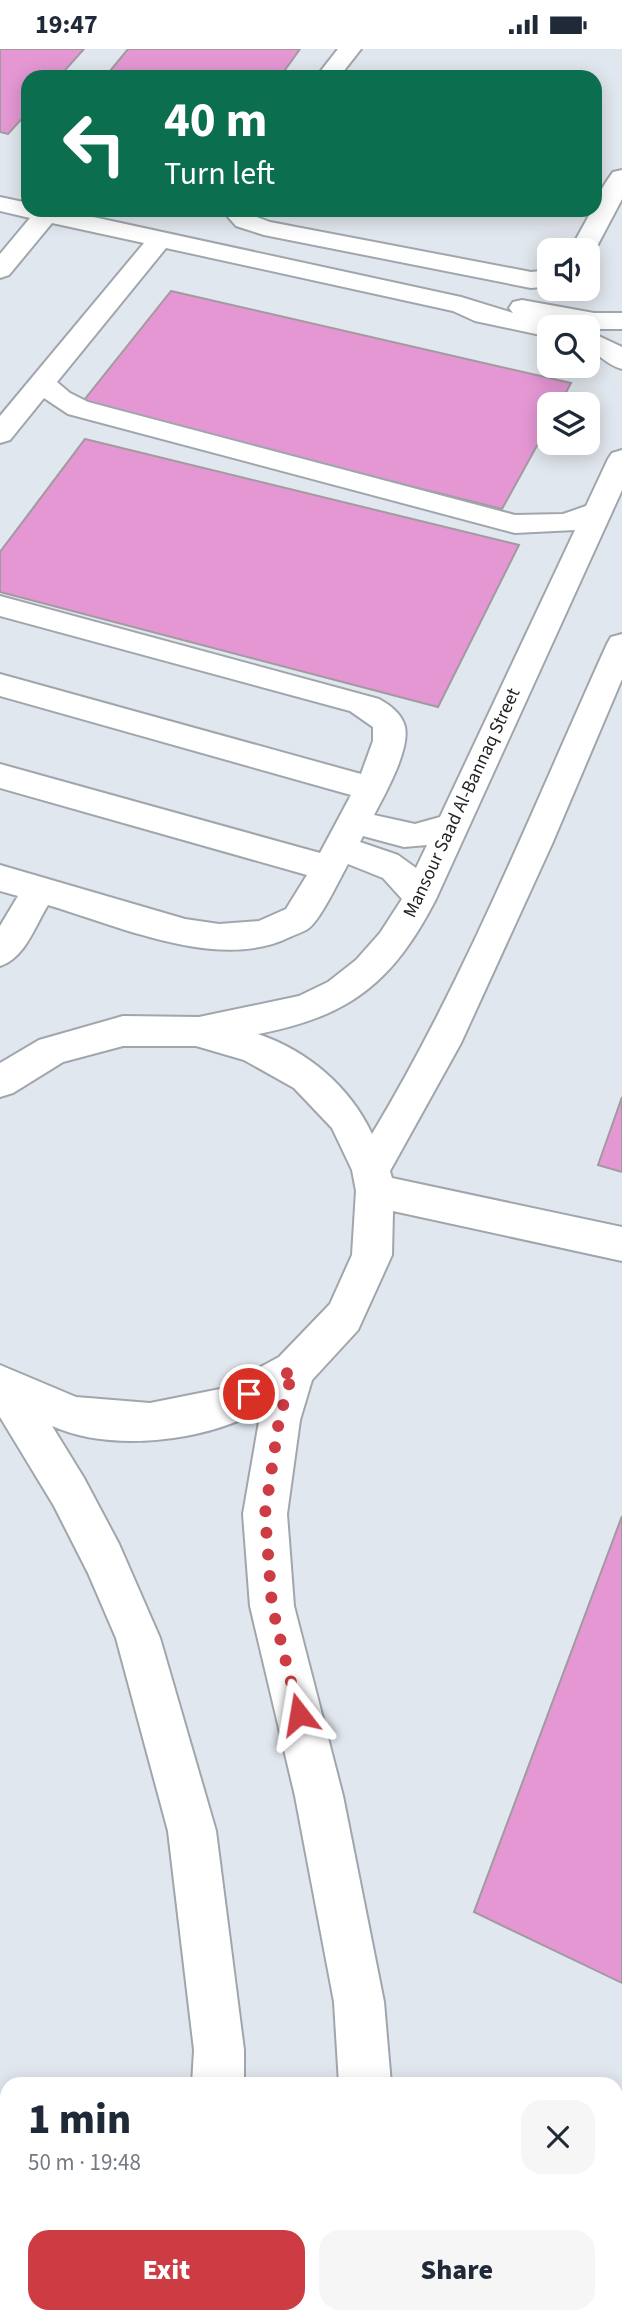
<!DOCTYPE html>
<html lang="en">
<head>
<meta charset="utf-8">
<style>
	body { margin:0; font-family:"Source Sans 3",sans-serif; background:#f6f6f7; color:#1f2937; height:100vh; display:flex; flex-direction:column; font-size:26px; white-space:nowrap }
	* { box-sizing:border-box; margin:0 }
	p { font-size:23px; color:#747a83 }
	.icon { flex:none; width:38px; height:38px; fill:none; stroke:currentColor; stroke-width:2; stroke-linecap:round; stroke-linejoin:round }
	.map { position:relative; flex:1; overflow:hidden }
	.details { position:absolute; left:0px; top:2028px; width:623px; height:247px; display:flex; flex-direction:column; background:#fff; border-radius:21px 21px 0 0; box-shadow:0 4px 18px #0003 }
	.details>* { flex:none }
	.top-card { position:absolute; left:21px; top:21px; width:581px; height:147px; border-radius:21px; box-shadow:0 4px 18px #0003; background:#0b6e4f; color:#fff; overflow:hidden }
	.tools { position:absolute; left:537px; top:189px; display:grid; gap:14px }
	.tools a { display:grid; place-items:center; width:63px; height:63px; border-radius:14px; background:#fff; box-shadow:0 4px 18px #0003; font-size:35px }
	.pin { position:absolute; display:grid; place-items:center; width:60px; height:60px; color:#fff; margin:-30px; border:4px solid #fff; border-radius:50%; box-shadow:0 2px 7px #0007 }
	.me { position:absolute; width:77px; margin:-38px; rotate:346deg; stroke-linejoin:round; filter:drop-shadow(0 0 5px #0008) }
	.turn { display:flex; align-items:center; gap:24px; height:147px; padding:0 28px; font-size:32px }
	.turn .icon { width:91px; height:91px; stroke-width:2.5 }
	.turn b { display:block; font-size:49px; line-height:60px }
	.round { display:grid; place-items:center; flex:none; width:74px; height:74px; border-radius:21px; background:#f6f6f7 }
	.head { display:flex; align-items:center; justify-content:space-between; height:119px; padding:0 28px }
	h1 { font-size:42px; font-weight:800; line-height:52px }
	.button { display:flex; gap:14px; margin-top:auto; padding:14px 28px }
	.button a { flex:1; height:80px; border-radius:21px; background:#cc3c42; color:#fff; font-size:28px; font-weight:800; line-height:80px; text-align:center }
	.button a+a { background:#f6f6f7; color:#1f2937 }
	.status { display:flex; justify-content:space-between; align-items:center; height:49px; padding:0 35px; background:#fff; direction:ltr }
	.status svg { height:19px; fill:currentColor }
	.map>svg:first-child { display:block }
	.building { fill:#e597d4; stroke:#a19a9f; stroke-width:2 }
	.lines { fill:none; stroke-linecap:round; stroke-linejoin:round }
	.minor-casing { stroke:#a0a6ac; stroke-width:4 }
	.minor { fill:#fff; fill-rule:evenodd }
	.route { stroke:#cc3c42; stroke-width:12; stroke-dasharray:0 21.6 }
	.labels { text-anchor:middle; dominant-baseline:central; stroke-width:6; stroke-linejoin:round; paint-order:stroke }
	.street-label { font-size:19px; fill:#212426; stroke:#fff }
</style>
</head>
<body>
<div class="status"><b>19:47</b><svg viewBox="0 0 49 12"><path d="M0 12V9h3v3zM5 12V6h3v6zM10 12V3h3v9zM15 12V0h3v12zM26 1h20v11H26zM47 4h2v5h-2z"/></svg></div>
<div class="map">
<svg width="622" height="2274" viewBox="0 0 622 2274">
	<rect width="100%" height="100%" fill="#e1e7ee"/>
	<!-- building -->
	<g class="building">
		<path d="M 0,0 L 84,0 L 59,28 L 28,28 L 28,63 L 8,85 L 0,83 Z"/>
		<path d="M 128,0 L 300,0 L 280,28 L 105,28 Z"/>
		<path d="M 171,242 L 571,334 L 560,355 L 550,355 L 550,373 L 502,460 L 81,355 Z"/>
		<path d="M 85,390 L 519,496 L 438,658 L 0,543 L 0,503 Z"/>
		<path d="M 622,1048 L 622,1123 L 598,1116 Z"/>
		<path d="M 622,1467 L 622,1934 L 474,1863 Z"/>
	</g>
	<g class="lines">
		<defs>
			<g id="minor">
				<path d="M 338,0 L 361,0 L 339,28 L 316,28 Z"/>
				<path d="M 622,121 L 622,150 L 595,201 L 588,207 L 588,201 L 570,201 L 592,161 L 595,161 C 595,148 606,133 613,123 Z"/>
				<path d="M 0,148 L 28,154 L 28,161 L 61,161 L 461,248 L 513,264 L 509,259 L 513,253 L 522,251 L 594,264 L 622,264 L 622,280 L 594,280 L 542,270 L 559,274 L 562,278 L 550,278 L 550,288 L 475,272 L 453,262 L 166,199 L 57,333 L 70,344 L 88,353 L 515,466 L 563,465 L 586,457 L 608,410 L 612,404 L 622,401 L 622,441 L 436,850 C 393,933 351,967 258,985 C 308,1002 350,1038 372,1085 C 466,929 532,760 607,595 L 611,588 L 622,585 L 622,630 L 552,795 L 461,994 L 390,1122 L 392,1129 L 622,1178 L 622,1212 L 393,1162 L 392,1206 L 358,1281 L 312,1331 L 300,1371 L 287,1465 L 294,1557 L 343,1747 L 384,1953 L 391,2035 L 339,2035 L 334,1953 L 295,1747 L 250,1557 L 243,1465 L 261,1361 C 205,1392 112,1404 52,1377 L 84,1429 L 119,1495 L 160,1589 L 216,1782 L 244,2001 L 244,2035 L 192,2035 L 194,2001 L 168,1782 L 116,1589 L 88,1524 L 54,1457 L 0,1368 L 0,1316 L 76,1348 L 150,1354 L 220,1340 L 279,1308 L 330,1255 L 352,1206 L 356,1142 L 352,1121 L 332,1079 L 294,1039 L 244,1011 L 196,997 L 123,997 L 63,1013 L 13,1044 L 0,1048 L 0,1014 L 39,991 L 123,967 L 199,968 L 299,947 L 328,933 L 356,911 L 380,884 L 402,850 L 383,829 L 348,815 C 340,829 321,870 309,879 C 304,883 296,885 290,888 C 220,923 119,877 48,856 C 35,877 25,909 0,917 L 0,877 L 18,847 L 0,842 L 0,816 L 185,870 L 219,875 L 259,872 L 286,860 L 307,826 L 0,739 L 0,715 L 320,804 L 351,746 L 0,647 L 0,625 L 361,725 L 373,692 L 373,678 L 350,662 L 0,567 L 0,547 L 379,650 C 390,656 402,665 405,678 C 410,701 385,745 374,766 L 415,775 L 440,768 L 575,481 L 515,484 L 68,365 L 44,349 L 10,391 L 0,394 L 0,367 L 144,194 L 52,174 L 9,226 L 0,229 L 0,205 L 30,169 L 0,162 ZM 363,787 L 404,798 L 427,796 L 416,819 L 398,806 L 360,793 Z"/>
				<path d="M 222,161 L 248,161 L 254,167 L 270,173 L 531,223 L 550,221 L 550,237 L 531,239 L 264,186 L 236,177 Z"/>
				<path d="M 588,282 L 622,298 L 622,320 C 609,317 600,306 588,300 Z"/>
				<rect x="179" y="2268" width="54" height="6"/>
				<rect x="339" y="2268" width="54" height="6"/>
			</g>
		</defs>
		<!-- minor casing -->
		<use href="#minor" class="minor-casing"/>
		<!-- minor -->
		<use href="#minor" class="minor"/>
	</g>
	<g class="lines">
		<!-- route -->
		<path class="route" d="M 249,1345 L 293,1321 L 279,1371 L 265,1465 L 272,1557 L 299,1665"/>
	</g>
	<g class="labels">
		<!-- street labels -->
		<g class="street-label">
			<text transform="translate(462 754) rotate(-65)">Mansour Saad Al-Bannaq Street</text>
		</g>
	</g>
</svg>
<div class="tools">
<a><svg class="icon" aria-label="sound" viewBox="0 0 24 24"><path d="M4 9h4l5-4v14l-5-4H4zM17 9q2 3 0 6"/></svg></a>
<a><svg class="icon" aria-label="search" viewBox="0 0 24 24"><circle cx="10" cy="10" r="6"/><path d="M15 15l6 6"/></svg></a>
<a><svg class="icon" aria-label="layers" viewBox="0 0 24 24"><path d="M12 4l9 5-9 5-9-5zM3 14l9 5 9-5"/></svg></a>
</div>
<div class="pin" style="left:249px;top:1345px;background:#d93025"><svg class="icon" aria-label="arrive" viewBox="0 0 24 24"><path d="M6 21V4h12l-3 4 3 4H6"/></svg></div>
<svg class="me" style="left:299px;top:1665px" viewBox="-20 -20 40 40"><path d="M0-17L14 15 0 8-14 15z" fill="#cc3c42" stroke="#fff" stroke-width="4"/></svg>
<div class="top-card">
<div class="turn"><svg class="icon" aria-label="left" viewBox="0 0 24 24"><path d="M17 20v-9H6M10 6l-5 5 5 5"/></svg><div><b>40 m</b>Turn left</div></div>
</div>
<section class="details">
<div class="head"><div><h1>1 min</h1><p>50 m · 19:48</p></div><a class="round"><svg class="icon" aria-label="close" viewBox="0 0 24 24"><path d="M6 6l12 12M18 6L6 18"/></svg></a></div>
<div class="button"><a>Exit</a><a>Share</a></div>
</section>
</div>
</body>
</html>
